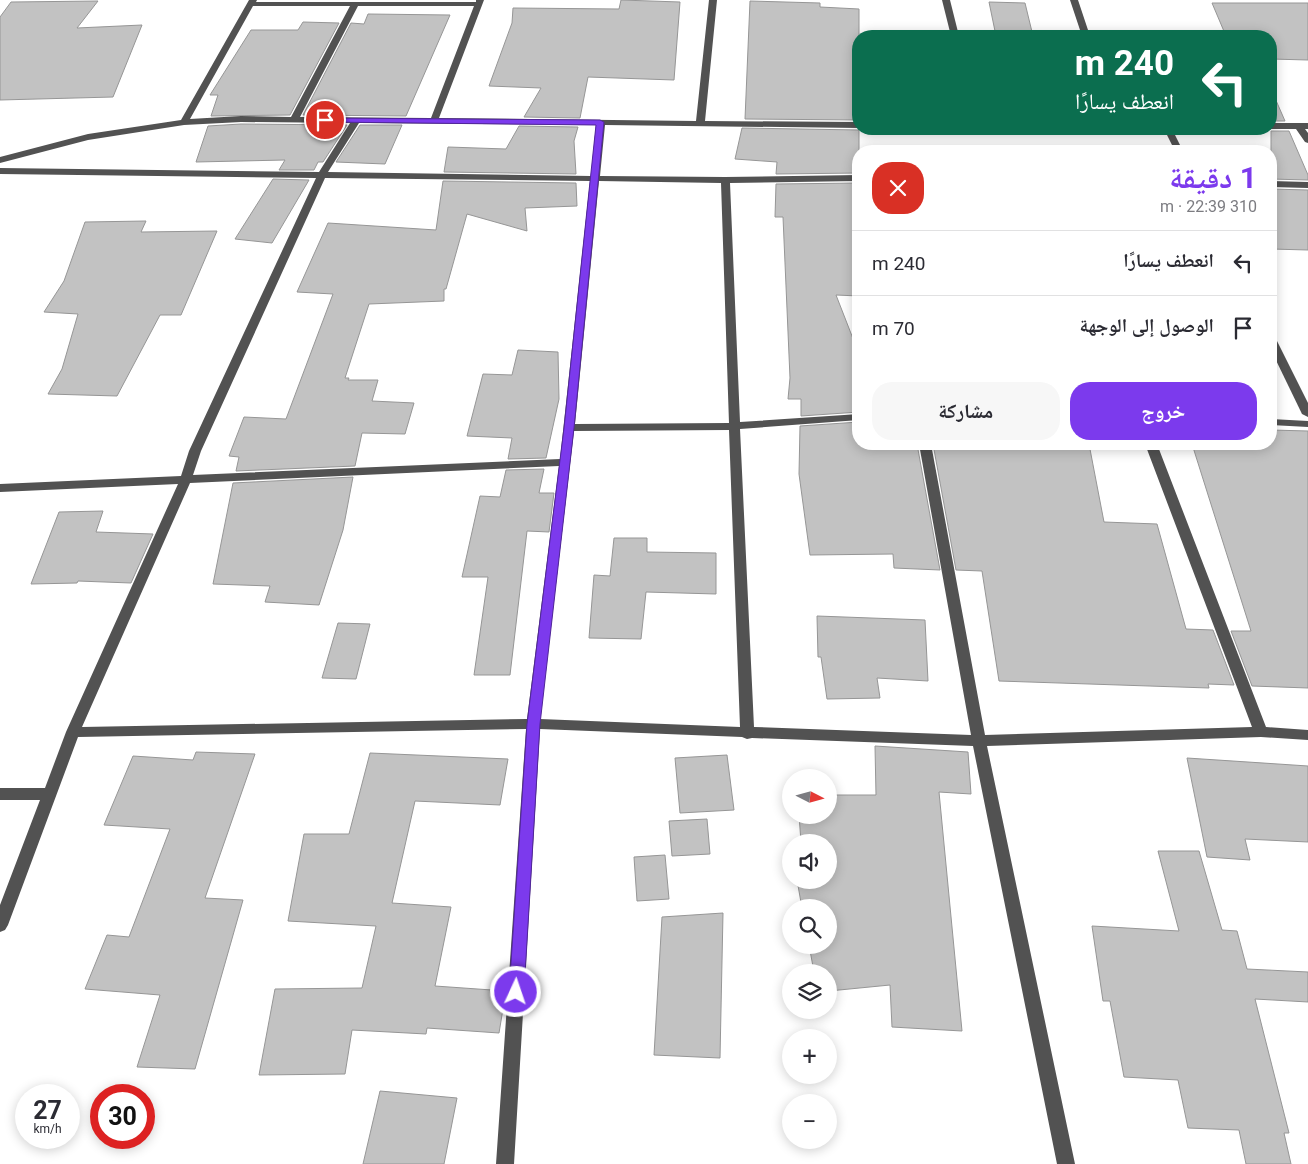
<!DOCTYPE html>
<html lang="ar">
<head>
<meta charset="utf-8">
<style>
	body { margin:0; font-family:Roboto,"Noto Naskh Arabic",sans-serif; background:#f7f7f7; color:#2b2b33; direction:rtl; height:100vh; display:flex; flex-direction:column; font-size:19px; white-space:nowrap }
	* { box-sizing:border-box; margin:0 }
	p { font-size:16px; color:#7c7c81 }
	.icon { flex:none; width:28px; height:28px; fill:none; stroke:currentColor; stroke-width:2; stroke-linecap:round; stroke-linejoin:round }
	.map { position:relative; flex:1; overflow:hidden; direction:ltr }
	.side { position:absolute; left:852px; top:145px; width:425px; height:305px; display:flex; flex-direction:column; background:#fff; border-radius:20px; box-shadow:0 2px 12px #0003; direction:rtl }
	.side>* { flex:none }
	.banner { position:absolute; left:852px; top:30px; width:425px; height:105px; border-radius:20px; box-shadow:0 2px 12px #0003; direction:rtl; background:#0b6e4f; color:#fff; overflow:hidden }
	.needle { width:32px; rotate:96deg }
	.controls { position:absolute; left:782px; top:769px; display:grid; gap:10px }
	.controls a { display:grid; place-items:center; width:55px; height:55px; border-radius:50%; background:#fff; box-shadow:0 2px 12px #0003; font-size:25px }
	.speed { position:absolute; left:15px; top:1084px; display:flex; gap:10px; font-size:25px; font-weight:700; text-align:center }
	.speed>* { display:grid; place-content:center; width:65px; height:65px; border-radius:50%; background:#fff; box-shadow:0 2px 12px #0003; line-height:1 }
	.speed small { font-size:12px; font-weight:400 }
	.speed .limit { border:8px solid #d22; background:#fff; color:#111 }
	.pin { position:absolute; display:grid; place-items:center; width:42px; height:42px; color:#fff; margin:-21px; border:2px solid #fff; border-radius:50%; box-shadow:0 1px 5px #0007 }
	.me { position:absolute; width:55px; margin:-28px; rotate:3deg; stroke-linejoin:round; filter:drop-shadow(0 0 4px #0008) }
	.turn { display:flex; align-items:center; gap:18px; height:105px; padding:0 20px; font-size:22px }
	.turn .icon { width:65px; height:65px; stroke-width:2.5 }
	.turn b { display:block; font-size:35px; line-height:42px }
	.round { display:grid; place-items:center; flex:none; width:52px; height:52px; border-radius:20px; background:#f7f7f7 }
	.head { display:flex; align-items:center; justify-content:space-between; height:85px; padding:0 20px }
	h1 { font-size:30px; font-weight:700; line-height:38px; color:#7c3aed }
	.button { display:flex; gap:10px; margin-top:auto; padding:10px 20px }
	.button a { flex:1; height:58px; border-radius:20px; background:#7c3aed; color:#fff; font-size:20px; font-weight:700; line-height:58px; text-align:center }
	.button a+a { background:#f7f7f7; color:#2b2b33 }
	ul { padding:0; list-style:none }
	li { display:flex; align-items:center; gap:15px; height:65px; padding:0 20px; border-top:1px solid #e1e1e2 }
	li div { flex:1 }
	li b { display:block; font-size:19px }
	li em { font-style:normal }
	.map>svg:first-child { display:block }
	.building { fill:#c2c2c2; stroke:#969696 }
	.lines { fill:none; stroke-linecap:round; stroke-linejoin:round }
	.minor { fill:#525252; fill-rule:evenodd }
	.route { fill:#7c3aed; stroke:#51269a }
</style>
</head>
<body>
<div class="map">
<svg width="1308" height="1164" viewBox="0 0 1308 1164">
	<rect width="100%" height="100%" fill="#fff"/>
	<!-- building -->
	<g class="building">
		<path d="M 621,0 L 680,2 L 674,80 L 588,77 L 580,118 L 524,117 L 541,88 L 489,86 L 512,23 L 513,8 L 619,9 Z"/>
		<path d="M 98,1 L 77,28 L 142,25 L 113,97 L 0,100 L 0,17 L 11,2 Z"/>
		<path d="M 750,1 L 820,3 L 820,7 L 859,9 L 859,120 L 745,119 Z"/>
		<path d="M 989,2 L 1025,3 L 1033,36 L 996,36 Z"/>
		<path d="M 1212,3 L 1308,3 L 1308,60 L 1271,59 L 1271,36 L 1226,36 Z"/>
		<path d="M 368,14 L 450,15 L 406,116 L 303,115 L 351,23 L 364,24 Z"/>
		<path d="M 303,22 L 339,23 L 290,115 L 211,116 L 218,95 L 210,95 L 251,30 L 298,30 Z"/>
		<path d="M 1271,89 L 1285,121 L 1271,121 Z"/>
		<path d="M 241,124 L 347,125 L 323,162 L 318,162 L 314,170 L 279,170 L 285,160 L 196,162 L 208,126 Z"/>
		<path d="M 360,125 L 402,125 L 385,164 L 336,162 Z"/>
		<path d="M 519,126 L 578,127 L 574,141 L 576,174 L 444,172 L 448,147 L 506,149 Z"/>
		<path d="M 742,128 L 859,130 L 859,173 L 776,174 L 777,162 L 735,159 Z"/>
		<path d="M 1271,131 L 1289,131 L 1308,175 L 1308,180 L 1271,179 Z"/>
		<path d="M 273,179 L 309,180 L 272,243 L 235,239 Z"/>
		<path d="M 443,181 L 576,183 L 577,206 L 525,208 L 527,231 L 467,214 L 446,289 L 444,289 L 444,301 L 369,304 L 345,378 L 349,378 L 348,380 L 378,380 L 372,401 L 414,403 L 405,434 L 362,433 L 355,466 L 236,471 L 239,457 L 229,456 L 244,417 L 286,419 L 333,294 L 297,292 L 328,223 L 436,230 Z"/>
		<path d="M 859,183 L 859,296 L 836,295 L 859,354 L 859,412 L 801,416 L 801,399 L 788,399 L 790,378 L 783,217 L 775,217 L 776,184 Z"/>
		<path d="M 1271,189 L 1308,190 L 1308,250 L 1271,249 Z"/>
		<path d="M 146,221 L 141,232 L 217,231 L 181,315 L 160,315 L 117,396 L 48,394 L 62,369 L 78,314 L 44,312 L 64,281 L 85,222 Z"/>
		<path d="M 518,350 L 558,352 L 559,399 L 546,458 L 508,459 L 512,438 L 467,436 L 483,374 L 512,375 Z"/>
		<path d="M 859,422 L 859,444 L 917,444 L 940,570 L 894,568 L 893,554 L 810,555 L 799,474 L 800,426 Z"/>
		<path d="M 1271,430 L 1308,431 L 1308,688 L 1252,686 L 1231,631 L 1251,631 L 1192,444 L 1271,444 Z"/>
		<path d="M 933,444 L 1089,444 L 1104,522 L 1157,524 L 1186,629 L 1213,630 L 1234,685 L 1208,684 L 1209,688 L 999,681 L 982,571 L 956,570 Z"/>
		<path d="M 544,469 L 539,493 L 554,493 L 549,532 L 527,531 L 510,675 L 474,675 L 488,577 L 462,577 L 480,496 L 500,497 L 506,470 Z"/>
		<path d="M 353,477 L 343,530 L 319,605 L 265,602 L 270,586 L 213,584 L 233,483 Z"/>
		<path d="M 103,511 L 96,532 L 153,534 L 131,583 L 78,581 L 77,583 L 31,584 L 59,512 Z"/>
		<path d="M 614,538 L 647,538 L 647,552 L 716,553 L 716,594 L 646,592 L 641,639 L 589,638 L 594,575 L 610,576 Z"/>
		<path d="M 817,616 L 925,620 L 928,681 L 877,678 L 880,698 L 827,699 L 821,657 L 818,657 Z"/>
		<path d="M 338,623 L 370,624 L 356,679 L 322,678 Z"/>
		<path d="M 875,746 L 968,752 L 971,794 L 939,792 L 962,1031 L 892,1027 L 890,985 L 829,991 L 829,972 L 814,972 L 809,945 L 829,945 L 829,908 L 802,908 L 797,880 L 829,880 L 829,842 L 801,842 L 799,815 L 829,815 L 829,795 L 876,795 Z"/>
		<path d="M 196,752 L 255,754 L 205,898 L 243,900 L 195,1069 L 137,1067 L 160,995 L 85,989 L 107,935 L 129,937 L 170,829 L 104,825 L 133,756 L 193,760 Z"/>
		<path d="M 370,753 L 508,759 L 500,805 L 415,801 L 392,903 L 451,907 L 435,986 L 506,991 L 499,1033 L 427,1028 L 426,1034 L 352,1030 L 345,1074 L 259,1075 L 275,989 L 362,988 L 376,926 L 288,921 L 304,834 L 349,834 Z"/>
		<path d="M 727,755 L 734,810 L 680,813 L 675,758 Z"/>
		<path d="M 1187,758 L 1308,766 L 1308,842 L 1245,839 L 1250,860 L 1207,857 Z"/>
		<path d="M 707,819 L 710,854 L 672,856 L 669,821 Z"/>
		<path d="M 1158,851 L 1199,851 L 1222,930 L 1237,931 L 1247,969 L 1308,972 L 1308,1002 L 1255,999 L 1289,1133 L 1284,1133 L 1291,1164 L 1246,1164 L 1239,1130 L 1188,1128 L 1178,1080 L 1124,1077 L 1110,1001 L 1103,1001 L 1092,926 L 1179,931 Z"/>
		<path d="M 665,855 L 669,899 L 637,901 L 634,857 Z"/>
		<path d="M 723,913 L 720,1058 L 654,1055 L 662,917 Z"/>
		<path d="M 380,1091 L 457,1098 L 444,1164 L 363,1164 Z"/>
	</g>
	<g class="lines">
		<!-- minor -->
		<g class="minor">
			<path d="M 249,0 L 257,0 L 256,2 L 476,2 L 476,0 L 484,0 L 439,118 L 696,121 L 709,0 L 717,0 L 705,121 L 859,122 L 859,128 L 605,125 L 600,176 L 725,177 L 859,175 L 859,181 L 730,183 L 740,422 L 859,414 L 859,420 L 740,429 L 754,727 L 971,735 L 919,444 L 931,444 L 985,735 L 1252,727 L 1145,444 L 1157,444 L 1266,727 L 1308,730 L 1308,740 L 1261,737 L 987,746 L 1075,1164 L 1057,1164 L 973,746 L 752,738 L 747,739 L 742,737 L 540,729 L 514,1164 L 496,1164 L 526,729 L 78,737 L 8,925 L 5,930 L 0,932 L 0,905 L 40,800 L 0,800 L 0,788 L 45,788 L 66,732 L 178,484 L 0,492 L 0,484 L 181,476 L 189,451 L 316,178 L 0,174 L 0,168 L 319,172 L 350,123 L 241,122 L 184,125 L 88,140 L 0,163 L 0,157 L 88,134 L 181,120 ZM 253,6 L 350,6 L 291,117 L 241,116 L 190,119 ZM 358,6 L 474,6 L 431,118 L 300,117 ZM 359,123 L 596,125 L 591,176 L 328,172 ZM 325,178 L 590,181 L 560,459 L 193,475 L 201,451 ZM 599,181 L 721,183 L 729,423 L 575,424 ZM 729,430 L 740,727 L 540,719 L 574,431 ZM 559,466 L 527,719 L 82,727 L 190,483 Z"/>
			<path d="M 942,0 L 950,0 L 959,36 L 951,36 Z"/>
			<path d="M 1070,0 L 1078,0 L 1090,36 L 1082,36 Z"/>
			<path d="M 1271,123 L 1308,123 L 1308,129 L 1305,129 L 1308,133 L 1308,143 L 1305,142 L 1296,129 L 1271,129 Z"/>
			<path d="M 1164,129 L 1172,129 L 1183,151 L 1175,151 Z"/>
			<path d="M 1271,181 L 1308,182 L 1308,188 L 1271,187 Z"/>
			<path d="M 1271,336 L 1276,339 L 1308,403 L 1308,417 L 1302,414 L 1271,350 Z"/>
			<path d="M 1271,419 L 1308,421 L 1308,427 L 1271,425 Z"/>
		</g>
	</g>
	<!-- route -->
	<path class="route" d="M 322,118 L 600,120 L 604,122 L 574,428 L 540,724 L 524,992 L 522,996 L 516,998 L 511,996 L 509,992 L 527,724 L 564,428 L 596,125 L 325,122 L 322,122 Z"/>
</svg>
<div class="controls">
<a><svg class="needle" viewBox="-14 -14 28 28"><path d="M0-13l5 13h-10z" fill="#e53935"/><path d="M0 13l5-13h-10z" fill="#7c7c81"/></svg></a>
<a><svg class="icon" aria-label="sound" viewBox="0 0 24 24"><path d="M4 9h4l5-4v14l-5-4H4zM17 9q2 3 0 6"/></svg></a>
<a><svg class="icon" aria-label="search" viewBox="0 0 24 24"><circle cx="10" cy="10" r="6"/><path d="M15 15l6 6"/></svg></a>
<a><svg class="icon" aria-label="layers" viewBox="0 0 24 24"><path d="M12 4l9 5-9 5-9-5zM3 14l9 5 9-5"/></svg></a>
<a>+</a>
<a>−</a>
</div>
<div class="speed"><div>27<small>km/h</small></div><div class="limit">30</div></div>
<div class="pin" style="left:325px;top:120px;background:#d93025"><svg class="icon" aria-label="arrive" viewBox="0 0 24 24"><path d="M6 21V4h12l-3 4 3 4H6"/></svg></div>
<svg class="me" style="left:516px;top:992px" viewBox="-20 -20 40 40"><circle r="17" fill="#7c3aed" stroke="#fff" stroke-width="3"/><path d="M0-11L8 9 0 5-8 9z" fill="#fff"/></svg>
<div class="banner">
<div class="turn"><svg class="icon" aria-label="left" viewBox="0 0 24 24"><path d="M17 20v-9H6M10 6l-5 5 5 5"/></svg><div><b>240 m</b>انعطف يسارًا</div></div>
</div>
<section class="side">
<div class="head"><div><h1>1 دقيقة</h1><p>310 m · 22:39</p></div><a class="round" style="background:#d93025;color:#fff"><svg class="icon" aria-label="close" viewBox="0 0 24 24"><path d="M6 6l12 12M18 6L6 18"/></svg></a></div>
<ul>
<li><svg class="icon" aria-label="left" viewBox="0 0 24 24"><path d="M17 20v-9H6M10 6l-5 5 5 5"/></svg><div><b>انعطف يسارًا</b></div><em>240 m</em></li>
<li><svg class="icon" aria-label="arrive" viewBox="0 0 24 24"><path d="M6 21V4h12l-3 4 3 4H6"/></svg><div><b>الوصول إلى الوجهة</b></div><em>70 m</em></li>
</ul>
<div class="button"><a>خروج</a><a>مشاركة</a></div>
</section>
</div>
</body>
</html>
